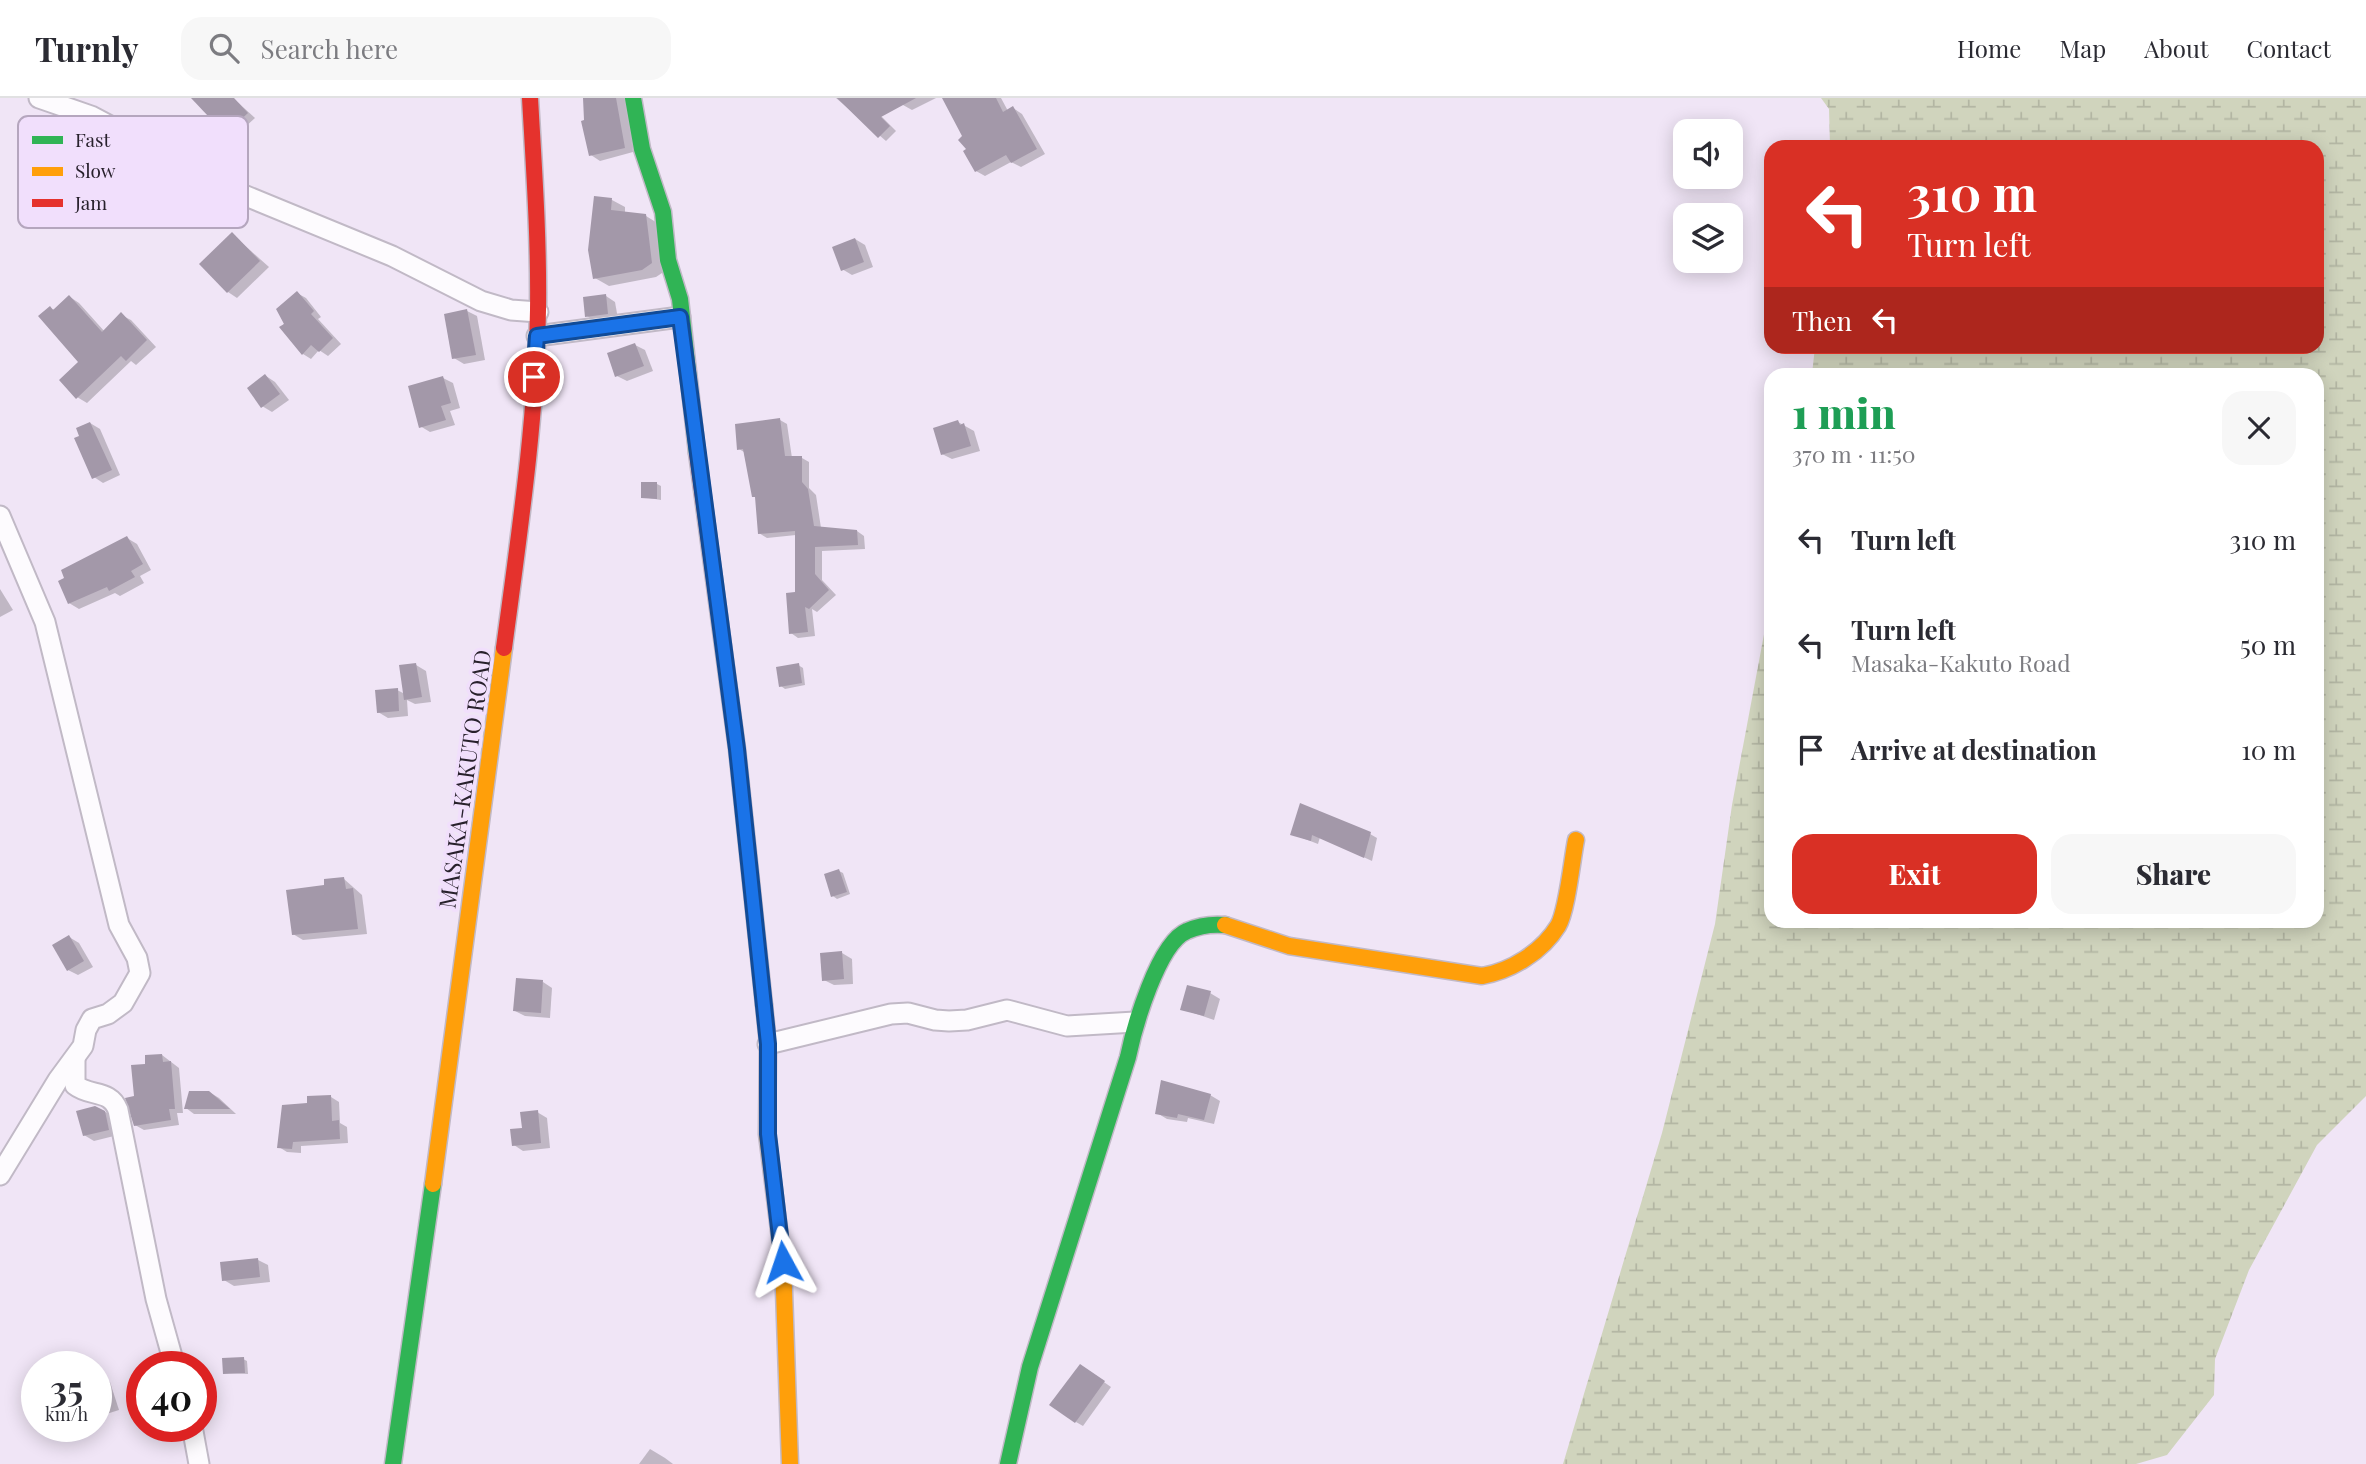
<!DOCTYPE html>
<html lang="en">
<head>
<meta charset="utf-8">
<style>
	body { margin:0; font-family:"Playfair Display",serif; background:#f7f7f7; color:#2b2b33; height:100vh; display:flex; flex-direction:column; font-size:26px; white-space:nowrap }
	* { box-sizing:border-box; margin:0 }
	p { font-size:23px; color:#7c7c81 }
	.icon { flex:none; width:38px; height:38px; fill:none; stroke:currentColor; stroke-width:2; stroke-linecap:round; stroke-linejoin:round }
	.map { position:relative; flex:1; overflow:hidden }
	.panel { position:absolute; left:1764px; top:270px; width:560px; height:560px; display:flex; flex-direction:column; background:#fff; border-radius:21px; box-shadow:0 4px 18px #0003 }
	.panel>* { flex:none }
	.hud { position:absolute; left:1764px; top:42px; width:560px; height:214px; border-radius:21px; box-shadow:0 4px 18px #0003; background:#d93025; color:#fff; overflow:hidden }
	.fabs { position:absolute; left:1673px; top:21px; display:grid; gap:14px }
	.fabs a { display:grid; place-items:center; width:70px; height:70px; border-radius:14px; background:#fff; box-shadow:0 4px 18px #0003; font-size:35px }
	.speed { position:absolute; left:21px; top:1253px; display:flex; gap:14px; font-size:35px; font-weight:700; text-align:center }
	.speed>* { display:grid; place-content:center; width:91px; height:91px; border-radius:50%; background:#fff; box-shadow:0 4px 18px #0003; line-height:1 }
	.speed small { font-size:18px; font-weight:400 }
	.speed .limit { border:10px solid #d22; background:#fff; color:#111 }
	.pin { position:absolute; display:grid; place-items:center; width:60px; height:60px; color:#fff; margin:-30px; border:4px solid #fff; border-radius:50%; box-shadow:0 2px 7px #0007 }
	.me { position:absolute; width:77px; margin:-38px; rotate:355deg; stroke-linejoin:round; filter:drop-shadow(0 0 5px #0008) }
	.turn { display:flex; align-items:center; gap:24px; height:147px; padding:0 28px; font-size:32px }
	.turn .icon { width:91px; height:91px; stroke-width:2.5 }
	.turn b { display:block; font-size:49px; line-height:60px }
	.then { display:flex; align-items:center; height:66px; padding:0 28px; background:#0003; gap:14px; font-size:26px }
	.round { display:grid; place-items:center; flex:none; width:74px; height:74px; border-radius:21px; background:#f7f7f7 }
	.overview { display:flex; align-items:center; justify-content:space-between; height:119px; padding:0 28px }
	h1 { font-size:42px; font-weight:800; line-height:52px; color:#1e9e55 }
	.primary-button { display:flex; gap:14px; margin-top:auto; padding:14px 28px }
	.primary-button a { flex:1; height:80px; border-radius:21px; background:#d93025; color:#fff; font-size:28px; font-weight:800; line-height:80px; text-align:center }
	.primary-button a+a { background:#f7f7f7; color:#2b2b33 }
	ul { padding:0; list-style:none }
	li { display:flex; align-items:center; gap:21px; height:105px; padding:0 28px }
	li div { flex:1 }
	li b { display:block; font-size:26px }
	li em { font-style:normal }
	header { display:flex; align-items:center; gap:42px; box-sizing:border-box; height:98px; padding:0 35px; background:#fff; border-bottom:2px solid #e1e1e2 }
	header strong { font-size:33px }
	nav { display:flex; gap:38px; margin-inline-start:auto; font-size:24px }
	.search { width:490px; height:63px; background:#f7f7f7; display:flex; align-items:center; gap:18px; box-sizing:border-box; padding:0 24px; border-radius:21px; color:#7c7c81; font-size:26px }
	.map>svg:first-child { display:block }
	.wetland { fill:url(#wetland-marsh) }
	.shadow { fill:#0003 }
	.building { fill:#a398a9 }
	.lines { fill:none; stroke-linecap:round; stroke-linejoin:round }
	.street-casing { stroke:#c1b9c6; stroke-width:23 }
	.fast-casing { stroke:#c1b9c6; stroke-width:19 }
	.slow-casing { stroke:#c1b9c6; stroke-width:19 }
	.jam-casing { stroke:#c1b9c6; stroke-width:19 }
	.street { stroke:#fdfbfe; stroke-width:19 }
	.fast { stroke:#30b455; stroke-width:16 }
	.slow { stroke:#ff9f0a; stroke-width:16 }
	.jam { stroke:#e5322d; stroke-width:16 }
	.route-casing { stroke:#114b97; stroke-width:18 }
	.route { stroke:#1a73e8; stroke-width:12 }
	.labels { text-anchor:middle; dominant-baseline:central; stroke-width:7; stroke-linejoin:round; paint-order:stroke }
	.street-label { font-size:23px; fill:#28212c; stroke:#f1dffc }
	.key { fill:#f1dffc; stroke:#b5a6be; stroke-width:2 }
	.key-label { font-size:19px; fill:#28212c }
</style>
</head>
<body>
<header>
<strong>Turnly</strong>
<div class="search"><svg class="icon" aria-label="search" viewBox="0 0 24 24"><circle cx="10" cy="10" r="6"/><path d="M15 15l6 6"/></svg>Search here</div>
<nav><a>Home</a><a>Map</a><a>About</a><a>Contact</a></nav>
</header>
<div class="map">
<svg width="2366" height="1366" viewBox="0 0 2366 1366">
	<defs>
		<pattern id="wetland-marsh" width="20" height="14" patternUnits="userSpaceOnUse" patternTransform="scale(1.75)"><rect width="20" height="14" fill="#d0d4bd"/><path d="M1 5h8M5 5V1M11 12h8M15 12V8" fill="none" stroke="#b3b6a3"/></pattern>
	</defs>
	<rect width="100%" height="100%" fill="#f0e5f6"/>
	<!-- wetland -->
	<path class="wetland" d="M 1821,0 L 2366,0 L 2366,998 L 2317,1047 L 2249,1172 L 2215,1261 L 2214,1297 L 2167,1357 L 2136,1366 L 1563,1366 L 1662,1035 L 1715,826 L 1732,707 L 1771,499 L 1771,822 L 2317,822 L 2317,276 L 1812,276 L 1815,249 L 2317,248 L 2317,49 L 1830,49 L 1829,11 Z"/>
	<!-- shadow -->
	<g class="shadow">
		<path d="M 200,0 L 233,0 L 255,20 L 234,39 L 226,34 Z"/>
		<path d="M 584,0 L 626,0 L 633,54 L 600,63 L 591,57 Z"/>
		<path d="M 836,0 L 863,0 L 896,33 L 886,43 Z"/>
		<path d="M 899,0 L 936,0 L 912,12 L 903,7 Z"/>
		<path d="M 944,0 L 1001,0 L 1008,13 L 1013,10 L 1022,16 L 1045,56 L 1021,69 L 1011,64 L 985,78 L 976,73 L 965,39 Z"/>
		<path d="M 596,100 L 612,102 L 625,109 L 625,116 L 646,118 L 659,126 L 665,173 L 656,179 L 609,188 L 595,180 Z"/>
		<path d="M 232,136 L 269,169 L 237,200 L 228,194 Z"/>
		<path d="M 855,141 L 865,147 L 873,169 L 852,177 L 842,171 Z"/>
		<path d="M 297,195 L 306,200 L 321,219 L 318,221 L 341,246 L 328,258 L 319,252 L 311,261 L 303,256 L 282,230 Z"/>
		<path d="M 606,198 L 615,204 L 618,221 L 597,224 L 587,218 Z"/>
		<path d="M 70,199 L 79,205 L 105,234 L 121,217 L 131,222 L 156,249 L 136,267 L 131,263 L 87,305 L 77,299 L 81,265 L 50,210 L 55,212 Z"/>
		<path d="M 467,213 L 477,218 L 485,262 L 464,266 L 454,260 Z"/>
		<path d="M 635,247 L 645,252 L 653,273 L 627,283 L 617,278 Z"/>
		<path d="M 266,278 L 275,284 L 289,302 L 272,314 L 262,308 Z"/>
		<path d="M 443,280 L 453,285 L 460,310 L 450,313 L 455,327 L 430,334 L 420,328 Z"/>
		<path d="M 780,322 L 787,326 L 792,360 L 802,360 L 809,364 L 809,390 L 816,397 L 821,430 L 857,433 L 864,438 L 865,451 L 822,453 L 822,482 L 836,497 L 817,514 L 812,511 L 815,538 L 798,540 L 791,535 L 796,496 L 796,437 L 767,440 L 759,435 L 757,400 L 753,398 L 744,354 L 739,351 Z"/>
		<path d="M 958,324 L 974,333 L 980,353 L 952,361 L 942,356 Z"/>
		<path d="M 90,325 L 100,331 L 120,377 L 103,385 L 94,379 Z"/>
		<path d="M 657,386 L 661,388 L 661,402 L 643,399 Z"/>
		<path d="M 127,440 L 137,446 L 151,472 L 140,478 L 144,485 L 120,498 L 115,495 L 79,511 L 69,505 Z"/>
		<path d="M 0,491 L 13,512 L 0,519 Z"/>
		<path d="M 416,567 L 426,573 L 431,604 L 415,606 L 407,602 L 408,618 L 388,620 L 378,614 L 397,592 L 405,596 Z"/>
		<path d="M 798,567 L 803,570 L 805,587 L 785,591 L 781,588 Z"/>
		<path d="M 1292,736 L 1370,736 L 1377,740 L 1372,763 L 1320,739 L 1318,746 Z"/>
		<path d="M 839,773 L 843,775 L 850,796 L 837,801 L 833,798 Z"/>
		<path d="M 344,781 L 362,797 L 367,836 L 303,842 L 293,836 L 326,788 Z"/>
		<path d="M 69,839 L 79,845 L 93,869 L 78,877 L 68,872 Z"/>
		<path d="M 842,855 L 852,861 L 853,886 L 834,887 L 824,882 Z"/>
		<path d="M 543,884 L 552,890 L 550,920 L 525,918 L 515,913 Z"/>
		<path d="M 1210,895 L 1220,901 L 1214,922 L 1182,911 Z"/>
		<path d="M 162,957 L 179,970 L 183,1015 L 177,1015 L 179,1027 L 144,1032 L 135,1027 L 136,999 L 147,967 Z"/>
		<path d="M 209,994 L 219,1000 L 236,1016 L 194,1016 L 186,1010 Z"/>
		<path d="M 1210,997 L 1220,1003 L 1214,1026 L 1188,1020 L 1187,1024 L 1167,1021 L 1157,1015 Z"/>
		<path d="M 331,999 L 339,1004 L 340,1025 L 347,1029 L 348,1045 L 301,1048 L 301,1055 L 287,1054 L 279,1049 L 309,1006 Z"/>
		<path d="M 102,1012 L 112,1018 L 118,1037 L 94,1043 L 84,1037 Z"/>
		<path d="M 537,1014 L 547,1020 L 550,1050 L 523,1053 L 514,1047 Z"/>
		<path d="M 258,1162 L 268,1167 L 270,1184 L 234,1188 L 224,1182 Z"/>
		<path d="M 243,1261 L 247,1263 L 248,1276 L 225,1275 Z"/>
		<path d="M 1088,1273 L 1111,1289 L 1083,1328 L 1076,1324 Z"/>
		<path d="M 100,1279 L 110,1284 L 119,1312 L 97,1319 L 96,1280 Z"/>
		<path d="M 650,1351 L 665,1360 L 673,1366 L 639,1366 Z"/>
	</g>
	<!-- building -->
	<g class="building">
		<path d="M 191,0 L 234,0 L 248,15 L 225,36 Z"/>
		<path d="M 583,0 L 616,0 L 625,50 L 589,58 L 581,23 L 584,22 Z"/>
		<path d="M 837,0 L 916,0 L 881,19 L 890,28 L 878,40 Z"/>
		<path d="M 942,0 L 996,0 L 1003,14 L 1013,8 L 1037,51 L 1011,65 L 1006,57 L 975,74 L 963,53 L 966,51 L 958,42 L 962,38 Z"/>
		<path d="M 594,98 L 612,100 L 611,112 L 646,116 L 652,165 L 642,172 L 593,181 L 588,152 Z"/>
		<path d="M 232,134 L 260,163 L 227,195 L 199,166 Z"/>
		<path d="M 855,140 L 864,164 L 841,173 L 832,149 Z"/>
		<path d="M 297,193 L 314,213 L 311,216 L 333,240 L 319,254 L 311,247 L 302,257 L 279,229 L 284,226 L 276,211 Z"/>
		<path d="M 606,196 L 608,216 L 585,219 L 583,199 Z"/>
		<path d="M 69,197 L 102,234 L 121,214 L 147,242 L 126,263 L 121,258 L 76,301 L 59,282 L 78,264 L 38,218 L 50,208 L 53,212 Z"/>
		<path d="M 467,211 L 476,257 L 452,261 L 444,216 Z"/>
		<path d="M 635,245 L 644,268 L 615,279 L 607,255 Z"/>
		<path d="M 265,276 L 280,296 L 261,310 L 247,290 Z"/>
		<path d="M 443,278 L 451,305 L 441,308 L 446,322 L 419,330 L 408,288 Z"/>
		<path d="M 780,320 L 785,358 L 802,358 L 802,384 L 808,391 L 814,428 L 857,432 L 858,447 L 815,449 L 815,476 L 829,492 L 809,511 L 805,509 L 808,534 L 789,536 L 786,495 L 795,494 L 795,433 L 758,436 L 755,399 L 752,399 L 743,351 L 737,352 L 735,326 Z"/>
		<path d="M 958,322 L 960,327 L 964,325 L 971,348 L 941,357 L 933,330 Z"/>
		<path d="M 90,324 L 112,372 L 92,381 L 74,340 L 79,338 L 76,330 Z"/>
		<path d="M 641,384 L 657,384 L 657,401 L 641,400 Z"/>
		<path d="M 127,438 L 143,466 L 131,473 L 135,479 L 109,493 L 107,489 L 68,506 L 58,483 L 64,480 L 61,472 Z"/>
		<path d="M 416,565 L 422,599 L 404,602 L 399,567 Z"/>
		<path d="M 799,565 L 802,585 L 779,589 L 776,569 Z"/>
		<path d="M 398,590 L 399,613 L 377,615 L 375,592 Z"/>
		<path d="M 1300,705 L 1371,734 L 1364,760 L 1312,737 L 1311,743 L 1290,737 Z"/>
		<path d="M 839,771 L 847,794 L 831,799 L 824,776 Z"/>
		<path d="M 344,779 L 346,791 L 353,790 L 358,831 L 292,837 L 286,792 L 324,787 L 324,781 Z"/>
		<path d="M 69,837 L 84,863 L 67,873 L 52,847 Z"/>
		<path d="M 842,853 L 844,881 L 822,883 L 820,855 Z"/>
		<path d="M 516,880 L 543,882 L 541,915 L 513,913 Z"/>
		<path d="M 1187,887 L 1211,893 L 1204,918 L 1180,912 Z"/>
		<path d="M 162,956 L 163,964 L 171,963 L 175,1011 L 169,1011 L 171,1022 L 134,1028 L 125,1000 L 134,998 L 131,967 L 145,966 L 145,957 Z"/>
		<path d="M 1161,982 L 1211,996 L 1204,1022 L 1178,1016 L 1177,1020 L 1155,1016 Z"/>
		<path d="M 189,993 L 209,993 L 230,1011 L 184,1011 Z"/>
		<path d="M 331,997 L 332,1023 L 339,1022 L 340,1041 L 293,1044 L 292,1051 L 277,1050 L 282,1007 L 307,1005 L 307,998 Z"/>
		<path d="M 95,1008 L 105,1013 L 109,1032 L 83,1038 L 76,1013 Z"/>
		<path d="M 538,1012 L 541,1045 L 512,1048 L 510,1031 L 522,1030 L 520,1014 Z"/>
		<path d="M 258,1160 L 260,1179 L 222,1183 L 220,1164 Z"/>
		<path d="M 244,1259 L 245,1275 L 223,1276 L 222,1260 Z"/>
		<path d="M 1080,1266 L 1105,1283 L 1075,1325 L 1049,1307 Z"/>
	</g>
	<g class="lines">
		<defs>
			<g id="street">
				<path d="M 39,0 L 91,18 L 229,91 L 392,158 L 481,203 L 511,212 L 538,214"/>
				<path d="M 537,238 L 680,219"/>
				<path d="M 0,418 L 45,524 L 119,827 L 137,860 L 140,875 L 123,905 L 108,916 L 92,921 L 86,932 L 83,948 L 58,982 L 0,1077"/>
				<path d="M 768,946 L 891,916 L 908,915 L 935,922 L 949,923 L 967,922 L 1007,912 L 1067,928 L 1135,924"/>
				<path d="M 75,960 L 75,987 C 90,999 110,991 118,1012 L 156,1201 L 175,1269"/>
				<path d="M 192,1328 L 199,1366"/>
			</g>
			<g id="fast">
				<path d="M 633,0 L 642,51 L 663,114 L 668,162 L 680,201 L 697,355"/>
				<path d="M 393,1366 L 433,1086"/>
				<path d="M 1008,1366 L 1030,1269 L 1128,959 C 1134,930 1158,845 1187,833 C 1198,828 1213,826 1225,827"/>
			</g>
			<g id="slow">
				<path d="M 1225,827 L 1289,848 L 1482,878 C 1511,873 1542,854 1558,828 C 1567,813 1572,762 1576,742"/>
				<path d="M 764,907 L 768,946 L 767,1036 L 783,1164 L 790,1366"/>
				<path d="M 433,1086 L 504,550"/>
			</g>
			<g id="jam">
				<path d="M 697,355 L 737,651 L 764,907"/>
				<path d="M 504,550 C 519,437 536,325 538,212 C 539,141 534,71 530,0"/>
			</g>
		</defs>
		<!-- street casing -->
		<use href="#street" class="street-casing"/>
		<!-- fast casing -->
		<use href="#fast" class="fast-casing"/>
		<!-- slow casing -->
		<use href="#slow" class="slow-casing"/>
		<!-- jam casing -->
		<use href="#jam" class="jam-casing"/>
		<!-- street -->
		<use href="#street" class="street"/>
		<!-- fast -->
		<use href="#fast" class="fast"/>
		<!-- slow -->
		<use href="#slow" class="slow"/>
		<!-- jam -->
		<use href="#jam" class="jam"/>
	</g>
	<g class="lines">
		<defs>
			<path id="route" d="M 534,279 L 537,238 L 680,219 L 737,651 L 768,946 L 768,1036 L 783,1164"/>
		</defs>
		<!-- route casing -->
		<use href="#route" class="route-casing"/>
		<!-- route -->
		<use href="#route" class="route"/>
	</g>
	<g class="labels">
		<!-- street labels -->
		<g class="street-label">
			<text transform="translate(464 681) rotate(-82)">MASAKA-KAKUTO ROAD</text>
		</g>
	</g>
	<!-- legend -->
	<rect x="18" y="18" width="230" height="112" rx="10" class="key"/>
	<rect x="32" y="38" width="31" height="8" fill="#30b455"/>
	<rect x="32" y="69" width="31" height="9" fill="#ff9f0a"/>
	<rect x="32" y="101" width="31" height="8" fill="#e5322d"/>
	<g class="key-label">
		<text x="75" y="49">Fast</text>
		<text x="75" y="80">Slow</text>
		<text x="75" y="112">Jam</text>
	</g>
</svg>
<div class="fabs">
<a><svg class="icon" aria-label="sound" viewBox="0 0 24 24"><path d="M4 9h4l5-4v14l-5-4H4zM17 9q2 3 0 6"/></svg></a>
<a><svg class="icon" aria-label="layers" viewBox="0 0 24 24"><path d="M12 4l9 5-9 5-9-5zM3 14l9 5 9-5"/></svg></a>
</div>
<div class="speed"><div>35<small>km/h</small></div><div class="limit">40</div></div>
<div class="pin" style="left:534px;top:279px;background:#d93025"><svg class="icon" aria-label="arrive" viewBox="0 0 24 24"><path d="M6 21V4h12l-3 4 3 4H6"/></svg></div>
<svg class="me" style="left:783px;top:1164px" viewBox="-20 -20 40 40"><path d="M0-17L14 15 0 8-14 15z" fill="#1a73e8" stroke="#fff" stroke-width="4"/></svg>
<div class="hud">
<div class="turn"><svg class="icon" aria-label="left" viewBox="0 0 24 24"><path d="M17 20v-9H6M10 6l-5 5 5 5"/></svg><div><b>310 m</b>Turn left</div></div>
<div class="then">Then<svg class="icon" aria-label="left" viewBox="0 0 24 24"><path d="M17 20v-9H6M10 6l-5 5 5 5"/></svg></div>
</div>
<section class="panel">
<div class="overview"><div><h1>1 min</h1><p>370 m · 11:50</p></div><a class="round"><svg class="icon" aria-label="close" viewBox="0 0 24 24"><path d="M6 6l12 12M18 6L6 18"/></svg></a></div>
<ul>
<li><svg class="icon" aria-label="left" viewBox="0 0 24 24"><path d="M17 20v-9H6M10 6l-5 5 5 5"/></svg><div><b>Turn left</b></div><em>310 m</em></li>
<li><svg class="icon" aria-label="left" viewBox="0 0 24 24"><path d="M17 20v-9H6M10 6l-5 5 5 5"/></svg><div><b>Turn left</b><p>Masaka-Kakuto Road</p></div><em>50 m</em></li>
<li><svg class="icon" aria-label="arrive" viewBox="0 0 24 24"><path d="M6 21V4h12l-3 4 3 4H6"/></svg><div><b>Arrive at destination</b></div><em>10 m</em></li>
</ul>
<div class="primary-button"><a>Exit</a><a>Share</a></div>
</section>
</div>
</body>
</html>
